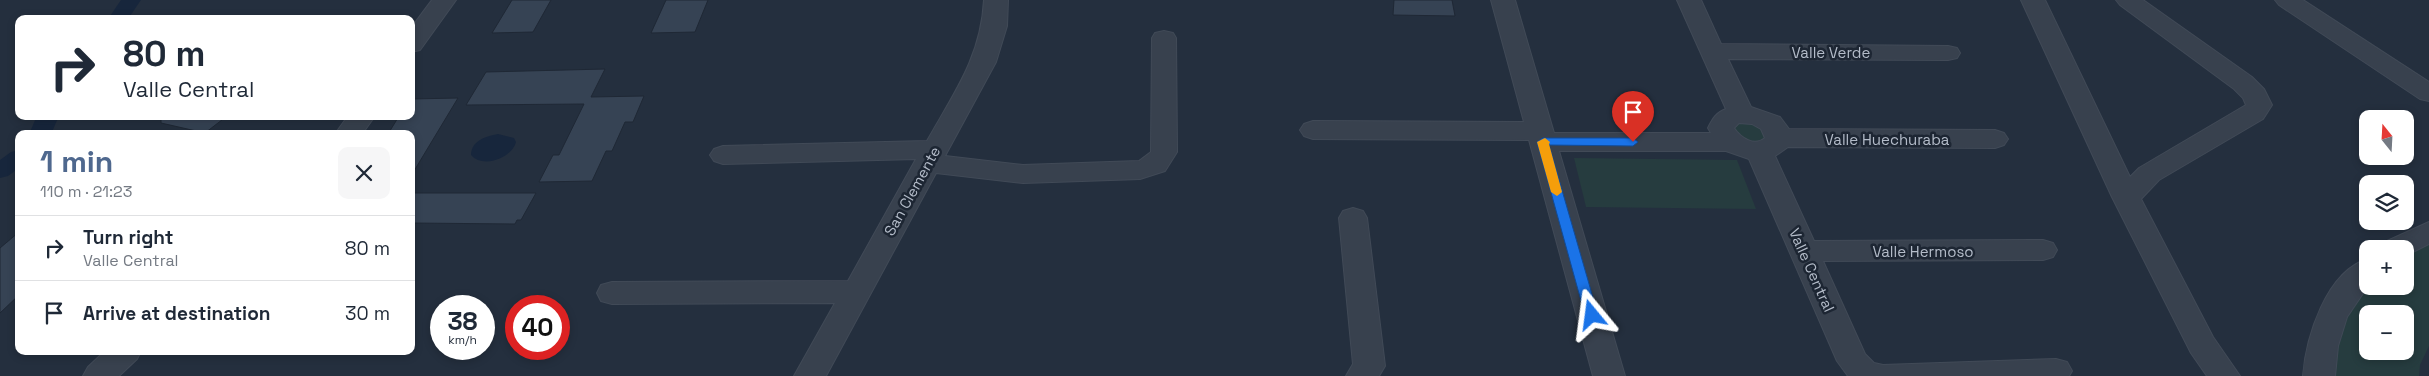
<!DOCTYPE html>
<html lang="en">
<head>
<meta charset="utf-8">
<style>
	body { margin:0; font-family:"Space Grotesk",sans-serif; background:#f6f6f7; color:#1f2937; height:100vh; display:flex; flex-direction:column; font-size:19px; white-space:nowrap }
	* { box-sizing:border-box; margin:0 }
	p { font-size:16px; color:#747a83 }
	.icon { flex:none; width:28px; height:28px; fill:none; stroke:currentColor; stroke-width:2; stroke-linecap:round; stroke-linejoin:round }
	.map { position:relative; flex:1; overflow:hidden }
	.details { position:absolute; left:15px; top:130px; width:400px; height:225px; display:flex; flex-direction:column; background:#fff; border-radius:10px; box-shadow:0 2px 8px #0003 }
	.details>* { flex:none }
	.banner { position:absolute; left:15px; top:15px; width:400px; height:105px; border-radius:10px; box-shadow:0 2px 8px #0003; background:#fff; color:#1f2937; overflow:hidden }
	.needle { width:32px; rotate:342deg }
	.buttons { position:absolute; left:2359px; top:110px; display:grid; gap:10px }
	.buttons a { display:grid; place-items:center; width:55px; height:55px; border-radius:10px; background:#fff; box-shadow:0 2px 8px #0003; font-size:25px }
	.speed { position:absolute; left:430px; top:295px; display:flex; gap:10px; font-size:25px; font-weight:700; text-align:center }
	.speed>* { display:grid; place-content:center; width:65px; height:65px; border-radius:50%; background:#fff; box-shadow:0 2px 8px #0003; line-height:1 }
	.speed small { font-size:12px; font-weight:400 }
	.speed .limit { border:8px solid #d22; background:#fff; color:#111 }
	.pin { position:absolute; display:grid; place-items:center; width:42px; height:42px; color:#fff; margin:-51px -21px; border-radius:50% 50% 50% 0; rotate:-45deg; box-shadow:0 0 5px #0007 }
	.pin .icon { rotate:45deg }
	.me { position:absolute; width:55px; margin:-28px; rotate:344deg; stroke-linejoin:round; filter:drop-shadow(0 0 4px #0008) }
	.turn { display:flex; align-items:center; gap:18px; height:105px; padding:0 25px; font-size:22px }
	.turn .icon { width:65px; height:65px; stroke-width:2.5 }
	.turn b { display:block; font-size:35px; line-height:42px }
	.round { display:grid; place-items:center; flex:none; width:52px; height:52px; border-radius:10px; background:#f6f6f7 }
	.headline { display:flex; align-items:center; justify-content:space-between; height:85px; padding:0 25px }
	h1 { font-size:30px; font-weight:800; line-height:38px; color:#4f688e }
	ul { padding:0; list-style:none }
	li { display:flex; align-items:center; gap:15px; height:65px; padding:0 25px; border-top:1px solid #e0e1e3 }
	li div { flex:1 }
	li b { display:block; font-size:19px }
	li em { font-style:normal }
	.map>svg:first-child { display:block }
	.green { fill:#263c3f; fill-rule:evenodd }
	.water { fill:#17263c }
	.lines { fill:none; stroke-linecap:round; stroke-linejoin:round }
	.canal { fill:#17263c; fill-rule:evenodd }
	.building { fill:#364354; stroke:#1f2835 }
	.minor-casing { stroke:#414a57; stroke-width:2 }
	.minor { fill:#38414e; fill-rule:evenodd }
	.route { fill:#1a73e8; stroke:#114b97 }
	.slow { fill:#f59e0b }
	.labels { text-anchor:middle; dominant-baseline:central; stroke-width:5; stroke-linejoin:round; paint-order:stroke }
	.street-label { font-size:15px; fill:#b4bcc9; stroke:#1d2633 }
</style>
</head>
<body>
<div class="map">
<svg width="2429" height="376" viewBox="0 0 2429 376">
	<rect width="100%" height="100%" fill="#242f3e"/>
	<!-- green -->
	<g class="green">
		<path d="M 1743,120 L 1771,132 L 1763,145 L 1739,140 L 1732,125 Z"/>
		<path d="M 1574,158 L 1737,160 L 1756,209 L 1586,207 Z"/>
		<path d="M 2429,241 L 2429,346 L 2420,365 L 2419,376 L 2335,376 C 2335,340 2346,313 2369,286 L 2405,286 L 2405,254 ZM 2368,314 L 2405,314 L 2405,351 L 2368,351 Z"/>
	</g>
	<!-- water -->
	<path class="water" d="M 498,134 L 514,138 L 516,142 C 512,158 483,169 471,155 C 471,141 486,136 498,134 Z"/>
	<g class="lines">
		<!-- canal -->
		<g class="canal">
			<path d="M 121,0 L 141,0 L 128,19 L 108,19 Z"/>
			<path d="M 37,116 L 59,116 L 51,134 L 29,134 Z"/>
			<path d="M 19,150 L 19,168 L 8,176 L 0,178 L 0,160 L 11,152 Z"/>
		</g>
	</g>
	<!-- building -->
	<g class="building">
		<path d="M 512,0 L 551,0 L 533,32 L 492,33 Z"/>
		<path d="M 666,0 L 708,0 L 695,32 L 651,33 Z"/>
		<path d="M 1394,0 L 1452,0 L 1455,16 L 1393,15 Z"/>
		<path d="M 605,69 L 591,97 L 644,96 L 633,122 L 625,122 L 612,151 L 606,151 L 592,181 L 539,182 L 553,155 L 559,155 L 584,104 L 466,105 L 486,72 Z"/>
		<path d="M 458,98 L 411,176 L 411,134 L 388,134 L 399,116 L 411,116 L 411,99 Z"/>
		<path d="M 161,116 L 227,116 L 205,133 L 161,123 Z"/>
		<path d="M 411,193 L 536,193 L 521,220 L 517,220 L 515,224 L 411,223 Z"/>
		<path d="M 19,232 L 19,295 L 0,313 L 0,248 Z"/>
	</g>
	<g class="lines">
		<defs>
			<g id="minor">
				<path d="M 432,0 L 456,0 L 420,50 L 411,52 L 411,28 Z"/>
				<path d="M 984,0 L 1008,0 L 1007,26 L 996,62 L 945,156 L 1023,165 L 1139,161 L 1151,152 L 1152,38 L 1155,33 L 1164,31 L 1173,33 L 1176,38 L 1177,152 L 1165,171 L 1140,179 L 1023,183 L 936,173 L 826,376 L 794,376 L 835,303 L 612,304 L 601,301 L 597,293 L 601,285 L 612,282 L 848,281 L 916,159 L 723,164 L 714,161 L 710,155 L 714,149 L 723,146 L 927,141 C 954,93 981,57 984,0 Z"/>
				<path d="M 1491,0 L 1515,0 L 1554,133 L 1711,133 L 1708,128 C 1713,118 1716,113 1726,109 L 1677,0 L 1701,0 L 1721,44 L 1948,46 L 1957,48 L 1960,53 L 1957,58 L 1948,60 L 1728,59 L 1751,107 L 1780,117 L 1789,129 L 1995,130 L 2004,133 L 2008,139 L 2004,145 L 1995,148 L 1788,147 L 1775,156 L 1814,241 L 2043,240 L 2053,243 L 2057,250 L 2053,257 L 2043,260 L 1823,261 L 1865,354 L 1874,363 L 1883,365 L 2056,359 L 2067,362 L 2072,371 L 2069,376 L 1848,376 L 1837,361 L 1749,159 L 1726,151 L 1559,151 L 1625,376 L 1593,376 L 1529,140 L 1313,139 L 1304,136 L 1300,130 L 1304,124 L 1313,121 L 1524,122 ZM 1739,123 L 1752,124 L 1761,129 L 1765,138 C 1754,147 1741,138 1734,128 Z"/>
				<path d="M 2021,0 L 2045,0 L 2130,177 L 2139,168 L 2246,105 L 2243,98 L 2234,89 L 2120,5 L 2116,0 L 2143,0 L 2252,77 L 2264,89 L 2272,105 L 2263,119 L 2159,180 L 2141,199 L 2213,337 L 2240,376 L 2207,376 L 2191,353 L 2112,197 Z"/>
				<path d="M 2275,0 L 2303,0 L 2429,82 L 2429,101 L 2420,99 L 2279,5 Z"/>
				<path d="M 348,116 L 375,116 L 362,134 L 335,134 Z"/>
				<path d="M 1353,208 L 1363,211 L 1367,218 L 1385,366 L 1379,376 L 1346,376 L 1353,364 L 1339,218 L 1343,211 Z"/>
				<path d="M 2429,222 L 2429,244 L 2405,256 L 2405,249 L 2381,249 L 2385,242 Z"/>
				<path d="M 2368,259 L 2368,286 L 2347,317 L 2338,346 L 2335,376 L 2303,376 C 2306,338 2326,271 2368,259 Z"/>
				<path d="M 105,351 L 141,351 L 137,359 L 119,376 L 83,376 L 88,367 Z"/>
			</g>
		</defs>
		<!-- minor casing -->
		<use href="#minor" class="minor-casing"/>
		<!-- minor -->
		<use href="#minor" class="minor"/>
	</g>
	<!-- route -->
	<path class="route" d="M 1543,138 L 1633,138 L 1638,142 L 1633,146 L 1549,145 L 1598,315 L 1592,319 L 1585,315 L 1537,142 Z"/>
	<!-- slow -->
	<path class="slow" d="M 1545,138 L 1550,142 L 1549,144 L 1562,192 L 1557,196 L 1551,192 L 1537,142 Z"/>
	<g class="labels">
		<!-- street labels -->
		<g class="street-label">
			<text x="1831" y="52">Valle Verde</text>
			<text x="1887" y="139">Valle Huechuraba</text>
			<text transform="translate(912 191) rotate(-61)">San Clemente</text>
			<text x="1923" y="251">Valle Hermoso</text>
			<text transform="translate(1812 270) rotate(66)">Valle Central</text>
		</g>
	</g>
</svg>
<div class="buttons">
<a><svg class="needle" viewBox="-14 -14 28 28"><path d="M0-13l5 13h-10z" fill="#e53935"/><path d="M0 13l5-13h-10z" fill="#747a83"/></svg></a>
<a><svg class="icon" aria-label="layers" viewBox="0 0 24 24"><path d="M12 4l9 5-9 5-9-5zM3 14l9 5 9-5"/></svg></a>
<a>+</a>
<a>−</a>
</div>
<div class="speed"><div>38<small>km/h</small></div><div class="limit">40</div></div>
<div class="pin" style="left:1633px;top:142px;background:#d93025"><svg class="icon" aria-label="arrive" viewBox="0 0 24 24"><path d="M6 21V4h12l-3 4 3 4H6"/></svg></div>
<svg class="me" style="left:1592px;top:315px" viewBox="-20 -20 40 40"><path d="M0-17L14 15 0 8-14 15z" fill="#1a73e8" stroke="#fff" stroke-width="4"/></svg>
<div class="banner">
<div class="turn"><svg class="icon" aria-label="right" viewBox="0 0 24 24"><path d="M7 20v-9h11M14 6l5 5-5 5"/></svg><div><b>80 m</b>Valle Central</div></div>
</div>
<section class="details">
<div class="headline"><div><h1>1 min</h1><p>110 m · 21:23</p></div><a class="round"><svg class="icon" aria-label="close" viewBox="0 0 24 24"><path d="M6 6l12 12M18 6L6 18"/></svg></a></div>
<ul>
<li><svg class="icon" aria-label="right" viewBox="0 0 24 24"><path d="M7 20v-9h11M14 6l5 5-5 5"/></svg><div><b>Turn right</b><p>Valle Central</p></div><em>80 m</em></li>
<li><svg class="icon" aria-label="arrive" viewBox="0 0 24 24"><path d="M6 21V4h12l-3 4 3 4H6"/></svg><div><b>Arrive at destination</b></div><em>30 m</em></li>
</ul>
</section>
</div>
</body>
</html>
